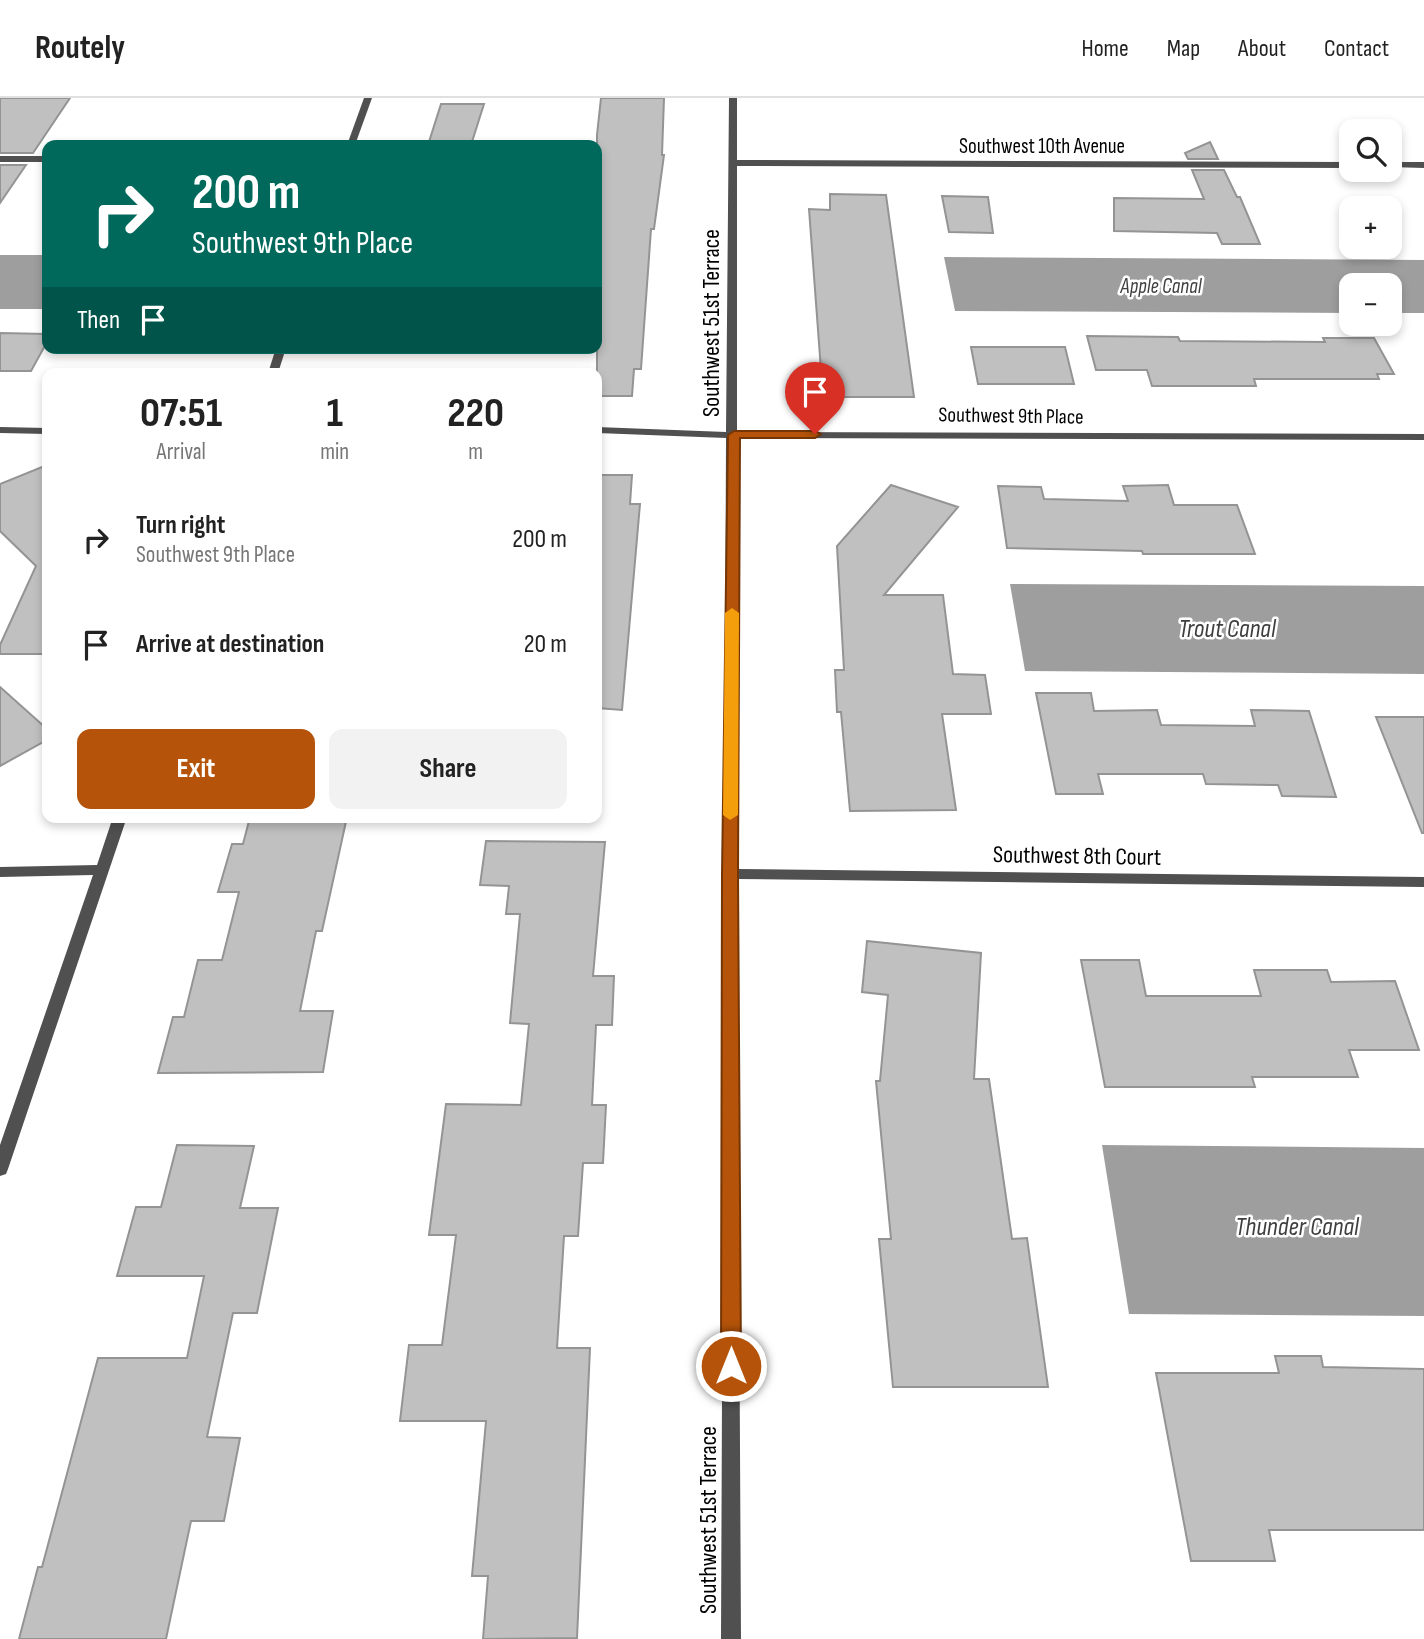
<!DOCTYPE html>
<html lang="en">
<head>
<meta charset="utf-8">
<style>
	body { margin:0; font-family:"Sofia Sans Condensed",sans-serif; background:#f2f2f2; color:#222; height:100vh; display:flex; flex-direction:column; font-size:26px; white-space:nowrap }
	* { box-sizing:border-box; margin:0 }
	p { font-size:23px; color:#767676 }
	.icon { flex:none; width:38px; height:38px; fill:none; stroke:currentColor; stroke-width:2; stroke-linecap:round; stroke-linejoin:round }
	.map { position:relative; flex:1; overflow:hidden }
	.side { position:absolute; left:42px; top:270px; width:560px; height:455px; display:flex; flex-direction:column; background:#fff; border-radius:14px; box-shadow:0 4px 10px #0003 }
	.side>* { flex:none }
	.banner { position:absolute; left:42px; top:42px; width:560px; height:214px; border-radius:14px; box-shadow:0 4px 10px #0003; background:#00695c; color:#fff; overflow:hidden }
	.tools { position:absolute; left:1339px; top:21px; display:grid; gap:14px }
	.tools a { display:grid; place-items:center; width:63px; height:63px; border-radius:14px; background:#fff; box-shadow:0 4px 10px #0003; font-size:35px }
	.pin { position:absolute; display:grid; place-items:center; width:60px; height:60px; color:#fff; margin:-72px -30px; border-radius:50% 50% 50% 0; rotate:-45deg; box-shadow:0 0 7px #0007 }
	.pin .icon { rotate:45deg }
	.me { position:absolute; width:77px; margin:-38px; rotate:0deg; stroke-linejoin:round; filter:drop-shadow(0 0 5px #0008) }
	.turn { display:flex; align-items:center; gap:24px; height:147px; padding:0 35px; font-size:32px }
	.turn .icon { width:91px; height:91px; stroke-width:2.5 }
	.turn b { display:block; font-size:49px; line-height:60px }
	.then { display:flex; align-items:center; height:66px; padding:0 35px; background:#0003; gap:14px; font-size:26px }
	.eta { display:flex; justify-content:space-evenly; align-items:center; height:119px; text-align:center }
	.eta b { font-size:42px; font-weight:700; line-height:49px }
	.action { display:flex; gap:14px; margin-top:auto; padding:14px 35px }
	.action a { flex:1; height:80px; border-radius:14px; background:#b45309; color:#fff; font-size:28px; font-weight:700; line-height:80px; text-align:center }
	.action a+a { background:#f2f2f2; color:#222 }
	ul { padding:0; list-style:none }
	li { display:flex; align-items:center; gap:21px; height:105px; padding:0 35px }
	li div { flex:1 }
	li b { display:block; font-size:26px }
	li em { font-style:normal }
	header { display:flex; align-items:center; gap:42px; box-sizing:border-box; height:98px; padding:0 35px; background:#fff; border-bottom:2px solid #e0e0e0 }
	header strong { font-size:33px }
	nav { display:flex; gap:38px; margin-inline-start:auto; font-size:24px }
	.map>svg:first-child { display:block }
	.water { fill:#9e9e9e }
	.building { fill:#c0c0c0; stroke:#949494; stroke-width:2 }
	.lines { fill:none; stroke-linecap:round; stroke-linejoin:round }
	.minor { fill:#505050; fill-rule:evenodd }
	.route { fill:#b45309; stroke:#753606; stroke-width:2 }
	.slow { fill:#f59e0b }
	.labels { text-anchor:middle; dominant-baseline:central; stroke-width:5; stroke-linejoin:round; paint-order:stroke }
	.far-street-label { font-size:21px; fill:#000; stroke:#fff }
	.far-water-label { font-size:21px; font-style:italic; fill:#3f3f3f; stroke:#fff }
	.street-label { font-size:24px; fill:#000; stroke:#fff }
	.water-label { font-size:26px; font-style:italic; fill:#3f3f3f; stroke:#fff }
</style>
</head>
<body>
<header>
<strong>Routely</strong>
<nav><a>Home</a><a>Map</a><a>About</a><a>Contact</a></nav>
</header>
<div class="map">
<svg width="1424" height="1541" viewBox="0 0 1424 1541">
	<rect width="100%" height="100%" fill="#fff"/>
	<!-- water -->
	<g class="water">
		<rect x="0" y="157" width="47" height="54"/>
		<path d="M 944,159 L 1424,162 L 1424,215 L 1390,215 L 1390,187 L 1351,187 L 1351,215 L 955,213 Z"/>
		<path d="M 1010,486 L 1424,488 L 1424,576 L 1025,573 Z"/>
		<path d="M 1102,1047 L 1424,1050 L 1424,1218 L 1129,1216 Z"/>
	</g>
	<!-- building -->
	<g class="building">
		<path d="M 0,0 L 70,0 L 33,55 L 0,55 Z"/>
		<path d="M 601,0 L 664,0 L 662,57 L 664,57 L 654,131 L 651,131 L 641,271 L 634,271 L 632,298 L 597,298 L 597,37 Z"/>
		<path d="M 441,6 L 484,6 L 471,47 L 428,47 Z"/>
		<path d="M 1210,44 L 1218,61 L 1188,61 L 1185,55 Z"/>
		<path d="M 0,67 L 26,67 L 0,105 Z"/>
		<path d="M 1192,72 L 1224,72 L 1237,99 L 1240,99 L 1260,146 L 1222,146 L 1217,135 L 1114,133 L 1114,100 L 1204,101 Z"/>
		<path d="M 830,96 L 886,97 L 914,299 L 823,299 L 809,111 L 830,112 Z"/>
		<path d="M 942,98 L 988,99 L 993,135 L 949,134 Z"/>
		<path d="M 0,235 L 47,236 L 47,244 L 31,273 L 0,273 Z"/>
		<path d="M 1087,238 L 1178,239 L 1180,243 L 1325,244 L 1323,240 L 1374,240 L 1394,276 L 1377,276 L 1379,281 L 1254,281 L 1256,288 L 1152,288 L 1147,272 L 1096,272 Z"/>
		<path d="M 971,249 L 1065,249 L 1074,286 L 978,286 Z"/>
		<path d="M 47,367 L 47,556 L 0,556 L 0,547 L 36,468 L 0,433 L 0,386 Z"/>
		<path d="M 597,377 L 632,377 L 630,406 L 640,406 L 622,612 L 597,610 Z"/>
		<path d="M 891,387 L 958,409 L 884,497 L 943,497 L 953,576 L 985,577 L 991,616 L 942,616 L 956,712 L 850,713 L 841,614 L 837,614 L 835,572 L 844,572 L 837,448 Z"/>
		<path d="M 1168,387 L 1174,407 L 1237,407 L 1255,456 L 1143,456 L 1142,453 L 1007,450 L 998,388 L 1041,389 L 1044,401 L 1128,403 L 1123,388 Z"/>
		<path d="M 0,589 L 47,631 L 47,642 L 0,668 Z"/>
		<path d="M 1036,595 L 1091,595 L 1094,613 L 1157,612 L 1161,627 L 1255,628 L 1251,612 L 1309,613 L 1336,699 L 1282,698 L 1278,687 L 1206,686 L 1203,676 L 1098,676 L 1103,696 L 1056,696 Z"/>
		<path d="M 1376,619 L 1424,619 L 1424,735 L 1422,735 Z"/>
		<path d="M 250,719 L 347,719 L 322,833 L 316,833 L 300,913 L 333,913 L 323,974 L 158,975 L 173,919 L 184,919 L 198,862 L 222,862 L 239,794 L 218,794 L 232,746 L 243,746 Z"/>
		<path d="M 486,743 L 605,744 L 593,878 L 614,878 L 612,927 L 596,927 L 592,1007 L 606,1007 L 603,1065 L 583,1065 L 578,1138 L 564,1138 L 557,1250 L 590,1250 L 577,1540 L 483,1541 L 488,1478 L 472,1478 L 486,1323 L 400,1323 L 409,1247 L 442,1247 L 456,1137 L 429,1137 L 446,1006 L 521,1007 L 529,926 L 510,925 L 520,816 L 506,816 L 509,788 L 480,787 Z"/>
		<path d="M 867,843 L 981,855 L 974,981 L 989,981 L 1012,1141 L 1027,1140 L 1048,1289 L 893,1289 L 879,1141 L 891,1141 L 876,983 L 880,983 L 888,897 L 862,894 Z"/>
		<path d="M 1081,862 L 1139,862 L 1146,898 L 1261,898 L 1254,872 L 1327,872 L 1331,884 L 1395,883 L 1419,952 L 1349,952 L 1358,979 L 1252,979 L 1255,989 L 1105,989 Z"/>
		<path d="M 177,1047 L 254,1048 L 240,1110 L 278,1110 L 257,1215 L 233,1215 L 207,1339 L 240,1340 L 224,1423 L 191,1423 L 166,1541 L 19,1541 L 38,1469 L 42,1469 L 98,1260 L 187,1260 L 204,1178 L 117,1178 L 136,1109 L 161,1109 Z"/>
		<path d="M 1275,1258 L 1321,1258 L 1323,1269 L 1424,1271 L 1424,1432 L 1269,1432 L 1275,1463 L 1191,1463 L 1156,1275 L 1279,1275 Z"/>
	</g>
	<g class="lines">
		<!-- minor -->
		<g class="minor">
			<path d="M 364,0 L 372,0 L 355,47 L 347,47 Z"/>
			<path d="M 729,0 L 737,0 L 737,62 L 1351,64 L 1351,70 L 737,68 L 737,334 L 1424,336 L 1424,342 L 737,340 L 737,771 L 1424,779 L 1424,789 L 737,781 L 741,1541 L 721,1541 L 726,340 L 597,335 L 597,329 L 726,334 Z"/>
			<rect x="0" y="58" width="47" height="6"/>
			<path d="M 1424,64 L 1424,70 L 1390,69 L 1390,64 Z"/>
			<path d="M 276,250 L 286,250 L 278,275 L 268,275 Z"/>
			<path d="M 0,329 L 47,330 L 47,336 L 0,335 Z"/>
			<path d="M 113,719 L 127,719 L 8,1071 L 6,1076 L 0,1078 L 0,1047 L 93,777 L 0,779 L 0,769 L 97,767 Z"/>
		</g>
	</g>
	<!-- route -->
	<path class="route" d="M 734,333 L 815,333 L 821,336 L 815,340 L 740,340 L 738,776 L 741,1268 L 738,1275 L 731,1277 L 724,1275 L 721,1268 L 722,776 L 728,337 Z"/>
	<!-- slow -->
	<path class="slow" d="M 732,510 L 739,515 L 738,717 L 730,722 L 723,717 L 725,515 Z"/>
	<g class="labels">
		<!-- far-street labels -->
		<g class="far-street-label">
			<text x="1042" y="48">Southwest 10th Avenue</text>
			<text transform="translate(1011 318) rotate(1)">Southwest 9th Place</text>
		</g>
		<!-- far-water labels -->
		<g class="far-water-label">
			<text x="1161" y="188">Apple Canal</text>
		</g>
		<!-- street labels -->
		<g class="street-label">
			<text transform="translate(711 225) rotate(-90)">Southwest 51st Terrace</text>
			<text transform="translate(1077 758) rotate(1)">Southwest 8th Court</text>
			<text transform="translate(708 1422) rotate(-90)">Southwest 51st Terrace</text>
		</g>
		<!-- water labels -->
		<g class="water-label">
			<text x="1227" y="531">Trout Canal</text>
			<text x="1297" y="1129">Thunder Canal</text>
		</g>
	</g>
</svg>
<div class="tools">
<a><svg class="icon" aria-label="search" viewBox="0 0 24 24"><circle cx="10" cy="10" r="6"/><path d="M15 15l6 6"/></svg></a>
<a>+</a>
<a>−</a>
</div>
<div class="pin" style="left:815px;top:336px;background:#d93025"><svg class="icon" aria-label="arrive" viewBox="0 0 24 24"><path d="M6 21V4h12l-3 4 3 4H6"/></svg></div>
<svg class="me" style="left:731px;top:1268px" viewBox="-20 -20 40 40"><circle r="17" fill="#b45309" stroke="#fff" stroke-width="3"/><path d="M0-11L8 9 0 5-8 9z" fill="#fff"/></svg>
<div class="banner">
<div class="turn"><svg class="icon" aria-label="right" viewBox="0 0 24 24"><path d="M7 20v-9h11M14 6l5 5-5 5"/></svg><div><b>200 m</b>Southwest 9th Place</div></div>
<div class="then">Then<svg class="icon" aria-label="arrive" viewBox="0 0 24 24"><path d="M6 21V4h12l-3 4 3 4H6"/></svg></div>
</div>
<section class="side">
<div class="eta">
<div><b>07:51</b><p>Arrival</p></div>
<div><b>1</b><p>min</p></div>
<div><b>220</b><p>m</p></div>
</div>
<ul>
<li><svg class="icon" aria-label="right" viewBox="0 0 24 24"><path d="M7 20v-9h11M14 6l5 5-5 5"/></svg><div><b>Turn right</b><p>Southwest 9th Place</p></div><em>200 m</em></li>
<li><svg class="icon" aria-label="arrive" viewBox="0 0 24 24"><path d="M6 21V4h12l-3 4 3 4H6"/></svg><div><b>Arrive at destination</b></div><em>20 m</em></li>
</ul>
<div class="action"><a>Exit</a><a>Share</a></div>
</section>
</div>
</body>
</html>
